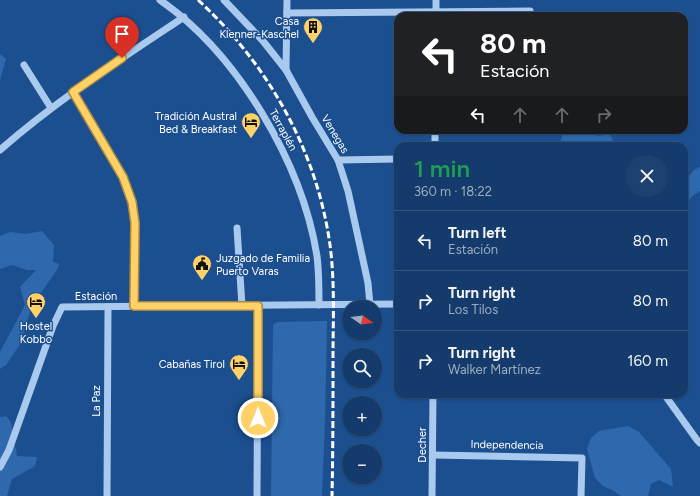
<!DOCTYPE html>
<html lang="en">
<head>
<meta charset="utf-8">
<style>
	body { margin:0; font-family:Figtree,sans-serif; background:#1d4271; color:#f1f3f6; height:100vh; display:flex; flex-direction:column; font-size:15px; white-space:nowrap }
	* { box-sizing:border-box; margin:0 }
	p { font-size:13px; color:#9dadc1 }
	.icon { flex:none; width:22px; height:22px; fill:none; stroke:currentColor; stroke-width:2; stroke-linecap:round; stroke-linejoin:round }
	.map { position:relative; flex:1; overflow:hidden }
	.details { position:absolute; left:394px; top:142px; width:294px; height:256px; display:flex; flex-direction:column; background:#143b6b; border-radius:12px; box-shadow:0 1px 3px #0004,0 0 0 1px #33557e }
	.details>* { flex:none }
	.top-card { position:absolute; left:394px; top:12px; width:294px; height:122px; border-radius:12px; box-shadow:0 1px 3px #0004,0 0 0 1px #33557e; background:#202124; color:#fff; overflow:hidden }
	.needle { width:26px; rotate:104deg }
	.fabs { position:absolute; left:342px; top:300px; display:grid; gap:8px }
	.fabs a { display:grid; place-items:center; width:40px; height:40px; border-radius:50%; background:#143b6b; box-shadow:0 1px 3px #0004,0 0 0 1px #33557e; font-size:20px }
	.pin { position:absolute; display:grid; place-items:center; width:34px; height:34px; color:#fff; margin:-41px -17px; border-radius:50% 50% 50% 0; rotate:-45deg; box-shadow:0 0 4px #0007 }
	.pin .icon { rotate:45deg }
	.me { position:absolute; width:44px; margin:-22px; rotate:0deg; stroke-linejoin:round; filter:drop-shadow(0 0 3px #0008) }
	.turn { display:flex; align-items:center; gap:14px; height:84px; padding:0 20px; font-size:18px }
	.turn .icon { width:52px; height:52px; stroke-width:2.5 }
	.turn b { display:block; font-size:28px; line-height:34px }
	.lanes { display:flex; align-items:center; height:38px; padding:0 20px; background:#0003; justify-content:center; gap:20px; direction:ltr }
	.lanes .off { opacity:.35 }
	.round { display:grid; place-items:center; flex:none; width:42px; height:42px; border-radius:21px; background:#1d4271 }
	.overview { display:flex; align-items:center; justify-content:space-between; height:68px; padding:0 20px }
	h1 { font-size:24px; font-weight:600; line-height:30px; color:#1e9e55 }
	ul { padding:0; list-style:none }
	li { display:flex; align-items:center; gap:12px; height:60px; padding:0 20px; border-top:1px solid #33557e }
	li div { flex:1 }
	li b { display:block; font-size:15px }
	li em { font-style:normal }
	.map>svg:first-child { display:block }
	.green { fill:#2e69ad }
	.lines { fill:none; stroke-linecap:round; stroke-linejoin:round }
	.minor { stroke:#a9c9ee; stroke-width:7 }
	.rail { stroke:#fff; stroke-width:3; stroke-dasharray:7 3; stroke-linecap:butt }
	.route-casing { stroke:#a68842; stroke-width:10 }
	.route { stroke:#ffd166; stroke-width:7 }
	.labels { text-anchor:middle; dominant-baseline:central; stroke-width:3; stroke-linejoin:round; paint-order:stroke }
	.poi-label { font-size:11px; fill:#fff; stroke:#1b4f8f; text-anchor:end }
	.street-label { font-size:11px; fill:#fff; stroke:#1b4f8f }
</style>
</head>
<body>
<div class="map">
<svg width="700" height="496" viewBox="0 0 700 496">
	<rect width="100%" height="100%" fill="#1b4f8f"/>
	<!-- green -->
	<g class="green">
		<path d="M 0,54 L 6,59 L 0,80 Z"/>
		<path d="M 563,130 L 589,130 L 598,136 L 610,134 L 615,146 L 560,146 Z"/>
		<path d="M 700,167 L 700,191 L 691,197 L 684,210 L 684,182 L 694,170 Z"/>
		<path d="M 42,231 L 54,245 L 53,262 L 59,264 L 57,270 L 33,304 L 19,346 L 6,365 L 0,369 L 0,352 L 25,305 L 20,287 L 36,270 L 27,270 L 12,265 L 0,269 L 0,236 L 10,232 L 26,234 Z"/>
		<path d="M 327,321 L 325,422 L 322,496 L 271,496 L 273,325 L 277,322 Z"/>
		<path d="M 6,416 L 11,422 L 17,456 L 37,457 L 35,466 L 12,479 L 7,496 L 0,496 L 0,417 Z"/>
		<path d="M 628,426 L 639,432 L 671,469 L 673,487 L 659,480 L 651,484 L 648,496 L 621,496 L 612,490 L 603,486 L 595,478 L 587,449 L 591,438 L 599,431 Z"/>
	</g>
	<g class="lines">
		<!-- minor -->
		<g class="minor">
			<path d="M 160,0 C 238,54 302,163 317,256 C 319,272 319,289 319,305"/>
			<path d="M 224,0 L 263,41 L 286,70 L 312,117 L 338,160 L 348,191 L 368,283 L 370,305"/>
			<path d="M 287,13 L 530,11"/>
			<path d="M 436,16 L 436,0"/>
			<path d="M 24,65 L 51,108"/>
			<path d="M 286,70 L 287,0"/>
			<path d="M 73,92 L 123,177 L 132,201 L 135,223 L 134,306"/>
			<path d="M 435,146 L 435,130"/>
			<path d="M 0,150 C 57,100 121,59 184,17"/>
			<path d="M 338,160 L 398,159"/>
			<path d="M 237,228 L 242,306"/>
			<path d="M 664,394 L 697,440 L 700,443"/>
			<path d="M 433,455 L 582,458 L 581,496"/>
			<path d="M 0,467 L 9,450 L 53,326 L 62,307 L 398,304"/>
			<path d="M 107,496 L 108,307"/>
			<path d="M 257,496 L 258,305"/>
			<path d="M 432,496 L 433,394"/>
		</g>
		<!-- rail -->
		<path class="rail" d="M 198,0 C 268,64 317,151 330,245 C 335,282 333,320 333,357 C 333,403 333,450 332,496"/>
	</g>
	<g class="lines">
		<defs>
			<path id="route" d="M 122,58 L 73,92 L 123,177 L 132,202 L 135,223 L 134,306 L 258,306 L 258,418"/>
		</defs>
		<!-- route casing -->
		<use href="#route" class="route-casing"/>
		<!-- route -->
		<use href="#route" class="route"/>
	</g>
	<!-- icons -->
	<defs>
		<symbol id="building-pin" viewBox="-11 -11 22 30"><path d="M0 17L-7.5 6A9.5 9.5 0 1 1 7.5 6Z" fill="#ffd166" stroke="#1b4f8f"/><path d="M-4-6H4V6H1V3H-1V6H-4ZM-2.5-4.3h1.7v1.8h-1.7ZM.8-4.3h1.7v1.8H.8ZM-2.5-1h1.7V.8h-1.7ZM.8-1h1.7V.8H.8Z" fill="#111"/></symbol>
		<symbol id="hotel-pin" viewBox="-11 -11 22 30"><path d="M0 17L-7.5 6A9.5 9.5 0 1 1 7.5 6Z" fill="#ffd166" stroke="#1b4f8f"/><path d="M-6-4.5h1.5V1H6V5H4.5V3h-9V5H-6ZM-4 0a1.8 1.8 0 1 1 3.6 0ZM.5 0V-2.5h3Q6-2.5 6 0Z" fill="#111"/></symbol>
		<symbol id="civic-pin" viewBox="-11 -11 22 30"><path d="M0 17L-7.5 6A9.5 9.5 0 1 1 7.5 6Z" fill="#ffd166" stroke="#1b4f8f"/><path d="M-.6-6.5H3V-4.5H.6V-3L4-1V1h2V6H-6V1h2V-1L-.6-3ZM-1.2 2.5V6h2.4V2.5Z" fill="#111"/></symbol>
	</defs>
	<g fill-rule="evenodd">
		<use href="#building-pin" x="302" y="16" width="22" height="30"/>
		<use href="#hotel-pin" x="240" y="111" width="22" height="30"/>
		<use href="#civic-pin" x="191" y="253" width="22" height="30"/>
		<use href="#hotel-pin" x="25" y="291" width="22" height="30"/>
		<use href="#hotel-pin" x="228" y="353" width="22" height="30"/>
	</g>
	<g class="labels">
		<!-- poi labels -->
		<g class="poi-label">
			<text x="299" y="21">Casa<tspan x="299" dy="13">Klenner-Kaschel</tspan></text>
			<text x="237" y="116">Tradición Austral<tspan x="237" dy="13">Bed &amp; Breakfast</tspan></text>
			<text x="216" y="258" text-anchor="start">Juzgado de Familia<tspan x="216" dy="13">Puerto Varas</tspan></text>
			<text x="36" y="326" text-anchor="middle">Hostel<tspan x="36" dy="13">Kobbo</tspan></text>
			<text x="225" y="364">Cabañas Tirol</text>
		</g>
		<!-- street labels -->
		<g class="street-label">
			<text transform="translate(283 130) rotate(61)">Terraplén</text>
			<text transform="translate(335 134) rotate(59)">Venegas</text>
			<text x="96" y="296">Estación</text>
			<text transform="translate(96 401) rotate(-90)">La Paz</text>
			<text transform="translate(422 445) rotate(-90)">Decher</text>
			<text transform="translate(507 445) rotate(1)">Independencia</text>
		</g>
	</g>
</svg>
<div class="fabs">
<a><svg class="needle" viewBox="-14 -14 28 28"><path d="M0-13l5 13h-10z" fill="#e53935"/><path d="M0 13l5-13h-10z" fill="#9dadc1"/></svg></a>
<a><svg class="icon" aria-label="search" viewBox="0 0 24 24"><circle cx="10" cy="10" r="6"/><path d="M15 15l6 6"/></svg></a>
<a>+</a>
<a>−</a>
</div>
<div class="pin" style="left:122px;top:58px;background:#d93025"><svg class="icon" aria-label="arrive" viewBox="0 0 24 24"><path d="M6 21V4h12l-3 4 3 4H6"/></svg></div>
<svg class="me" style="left:258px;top:418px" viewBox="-20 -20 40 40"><circle r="17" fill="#ffd166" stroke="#fff" stroke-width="3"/><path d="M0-11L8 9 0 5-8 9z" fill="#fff"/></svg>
<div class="top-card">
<div class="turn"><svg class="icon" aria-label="left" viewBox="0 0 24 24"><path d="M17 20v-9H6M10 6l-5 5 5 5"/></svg><div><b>80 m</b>Estación</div></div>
<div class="lanes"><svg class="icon" aria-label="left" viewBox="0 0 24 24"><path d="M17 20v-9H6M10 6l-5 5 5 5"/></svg><svg class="icon off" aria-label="ahead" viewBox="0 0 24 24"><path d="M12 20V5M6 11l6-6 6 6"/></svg><svg class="icon off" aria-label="ahead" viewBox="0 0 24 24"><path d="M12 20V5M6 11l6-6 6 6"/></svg><svg class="icon off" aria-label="right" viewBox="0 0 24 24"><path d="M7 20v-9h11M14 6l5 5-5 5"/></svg></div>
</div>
<section class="details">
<div class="overview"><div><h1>1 min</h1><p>360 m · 18:22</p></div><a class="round"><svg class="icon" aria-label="close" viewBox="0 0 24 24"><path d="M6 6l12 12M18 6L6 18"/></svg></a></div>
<ul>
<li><svg class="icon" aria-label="left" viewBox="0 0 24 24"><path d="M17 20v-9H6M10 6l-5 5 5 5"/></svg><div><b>Turn left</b><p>Estación</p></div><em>80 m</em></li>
<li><svg class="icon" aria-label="right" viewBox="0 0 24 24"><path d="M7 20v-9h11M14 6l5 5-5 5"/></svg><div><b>Turn right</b><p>Los Tilos</p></div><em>80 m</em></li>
<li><svg class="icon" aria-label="right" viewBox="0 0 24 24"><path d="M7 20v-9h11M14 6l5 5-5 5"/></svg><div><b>Turn right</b><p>Walker Martínez</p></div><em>160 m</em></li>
</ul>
</section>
</div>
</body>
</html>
